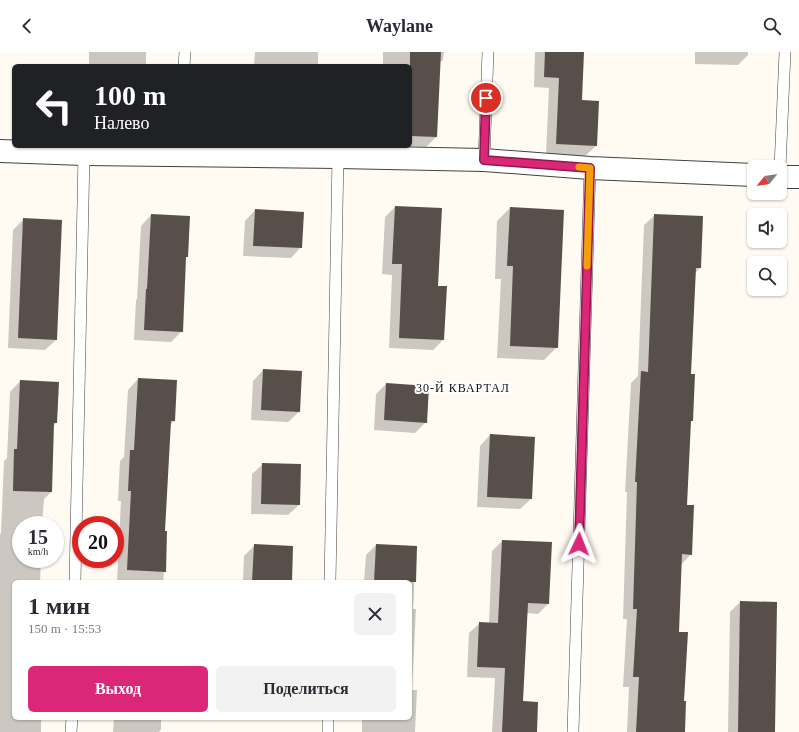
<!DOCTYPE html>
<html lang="ru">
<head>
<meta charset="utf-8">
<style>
	body { margin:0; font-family:Georgia,serif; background:#f2f2f3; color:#2b2b33; height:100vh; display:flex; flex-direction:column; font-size:15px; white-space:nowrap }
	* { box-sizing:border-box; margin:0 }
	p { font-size:13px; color:#7c7c81 }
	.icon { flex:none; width:22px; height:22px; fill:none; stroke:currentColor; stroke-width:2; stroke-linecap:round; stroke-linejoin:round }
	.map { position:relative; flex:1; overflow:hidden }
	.drawer { position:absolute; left:12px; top:528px; width:400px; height:140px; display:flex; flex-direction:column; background:#fff; border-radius:6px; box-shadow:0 1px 3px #0004 }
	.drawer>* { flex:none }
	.banner { position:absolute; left:12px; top:12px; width:400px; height:84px; border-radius:6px; box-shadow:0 1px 3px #0004; background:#202124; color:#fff; overflow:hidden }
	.needle { width:26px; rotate:240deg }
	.controls { position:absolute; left:747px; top:108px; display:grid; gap:8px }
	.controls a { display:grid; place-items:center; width:40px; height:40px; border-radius:6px; background:#fff; box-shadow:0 1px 3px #0004; font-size:20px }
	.speed { position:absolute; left:12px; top:464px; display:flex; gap:8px; font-size:20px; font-weight:700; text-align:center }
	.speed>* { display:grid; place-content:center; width:52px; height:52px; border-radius:50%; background:#fff; box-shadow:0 1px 3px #0004; line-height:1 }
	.speed small { font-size:10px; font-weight:400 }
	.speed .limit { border:6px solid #d22; background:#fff; color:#111 }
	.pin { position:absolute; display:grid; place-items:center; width:34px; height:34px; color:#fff; margin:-17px; border:2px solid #fff; border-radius:50%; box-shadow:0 1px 4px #0007 }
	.me { position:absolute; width:44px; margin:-22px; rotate:2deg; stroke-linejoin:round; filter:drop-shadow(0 0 3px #0008) }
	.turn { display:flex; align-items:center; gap:14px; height:84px; padding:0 16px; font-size:18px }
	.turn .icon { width:52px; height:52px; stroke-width:2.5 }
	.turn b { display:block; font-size:28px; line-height:34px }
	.round { display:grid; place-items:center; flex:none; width:42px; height:42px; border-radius:6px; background:#f2f2f3 }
	.head { display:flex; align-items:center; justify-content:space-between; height:68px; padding:0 16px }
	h1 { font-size:24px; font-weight:700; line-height:30px }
	.primary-button { display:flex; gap:8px; margin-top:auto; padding:8px 16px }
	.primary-button a { flex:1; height:46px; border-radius:6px; background:#db2777; color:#fff; font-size:16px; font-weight:700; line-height:46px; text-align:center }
	.primary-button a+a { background:#f2f2f3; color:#2b2b33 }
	header { display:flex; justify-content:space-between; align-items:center; height:52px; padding:0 16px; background:#fff; font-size:18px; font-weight:700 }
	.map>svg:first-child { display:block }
	.shadow { fill:#0003 }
	.building { fill:#584f4b }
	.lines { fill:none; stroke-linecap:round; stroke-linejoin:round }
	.lane-casing { stroke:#424242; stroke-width:12 }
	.street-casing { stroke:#424242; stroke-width:24 }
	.lane { stroke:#fff; stroke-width:11 }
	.street { stroke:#fff; stroke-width:22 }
	.route-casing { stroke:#8e194d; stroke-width:10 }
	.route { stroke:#db2777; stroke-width:7 }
	.slow { stroke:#f59e0b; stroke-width:7 }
	.labels { text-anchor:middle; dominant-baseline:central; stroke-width:4; stroke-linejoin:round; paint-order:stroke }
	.neighbourhood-label { font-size:12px; letter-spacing:1px; fill:#0f0f0f; stroke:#fff }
</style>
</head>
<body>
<header><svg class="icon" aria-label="back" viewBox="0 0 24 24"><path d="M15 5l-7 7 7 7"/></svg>Waylane<svg class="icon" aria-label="search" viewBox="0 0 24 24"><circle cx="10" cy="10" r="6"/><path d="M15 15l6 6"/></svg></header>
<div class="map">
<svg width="799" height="680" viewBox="0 0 799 680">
	<rect width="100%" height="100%" fill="#fffbf2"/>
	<!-- shadow -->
	<g class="shadow">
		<rect x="89" y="0" width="57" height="14"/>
		<path d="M 255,0 L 318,0 L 318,14 L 254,14 Z"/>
		<path d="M 383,0 L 444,0 L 443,8 L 439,11 L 436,85 L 426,95 L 406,94 L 410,94 L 410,14 L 383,14 Z"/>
		<path d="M 535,0 L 583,0 L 581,49 L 596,94 L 585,104 L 546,102 L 549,36 L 534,35 Z"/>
		<path d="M 695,0 L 748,0 L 748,3 L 738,13 L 695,12 Z"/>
		<path d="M 395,155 L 437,235 L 443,288 L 433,298 L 389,296 L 392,223 L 382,222 L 385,165 Z"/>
		<path d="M 510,156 L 557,295 L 544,308 L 497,306 L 501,227 L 495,227 L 497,169 Z"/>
		<path d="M 255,158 L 301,195 L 291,206 L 243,204 L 245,169 Z"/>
		<path d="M 151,163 L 187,205 L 185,206 L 182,279 L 171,290 L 134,288 L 136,248 L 137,247 L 141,174 Z"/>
		<path d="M 655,163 L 700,216 L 695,221 L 690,322 L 692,368 L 690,371 L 686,454 L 691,502 L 681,513 L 678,581 L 683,650 L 684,680 L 627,680 L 629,635 L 623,635 L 627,567 L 623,567 L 627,440 L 625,440 L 631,331 L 638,324 L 644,173 Z"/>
		<path d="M 24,167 L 56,288 L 45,298 L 8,296 L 13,178 Z"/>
		<path d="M 263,318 L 299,360 L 288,370 L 251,368 L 253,329 Z"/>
		<path d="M 138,327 L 174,369 L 170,373 L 164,480 L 165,519 L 164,521 L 163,530 L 117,530 L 121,449 L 118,449 L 120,409 L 124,405 L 128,338 Z"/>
		<path d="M 20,329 L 56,371 L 53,374 L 51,440 L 44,447 L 42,473 L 21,473 L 21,507 L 41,507 L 40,530 L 14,530 L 14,666 L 43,666 L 41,669 L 41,680 L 0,680 L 0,482 L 1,481 L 4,409 L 7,406 L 10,340 Z"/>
		<path d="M 386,332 L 426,370 L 415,381 L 374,378 L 376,342 Z"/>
		<path d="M 490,383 L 531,447 L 520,457 L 477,455 L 480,394 Z"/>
		<path d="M 263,412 L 300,413 L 299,453 L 288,463 L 251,462 L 252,422 Z"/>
		<path d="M 502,489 L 548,552 L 538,562 L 526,561 L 522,650 L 536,680 L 492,680 L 495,626 L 467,625 L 469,581 L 480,571 L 489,571 L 492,499 Z"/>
		<path d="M 255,493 L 291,530 L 243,530 L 244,504 Z"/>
		<path d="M 376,493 L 416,495 L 413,557 L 416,557 L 412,638 L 417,638 L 415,680 L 362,680 L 362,666 L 410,666 L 410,530 L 364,530 L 366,503 Z"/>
		<path d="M 740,550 L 774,680 L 728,680 L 730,560 Z"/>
		<path d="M 114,666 L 161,666 L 161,677 L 159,680 L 113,680 Z"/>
	</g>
	<!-- building -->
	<g class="building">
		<path d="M 410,0 L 441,0 L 437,85 L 410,84 Z"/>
		<path d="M 545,0 L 584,0 L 582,48 L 599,49 L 597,94 L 556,92 L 559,26 L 544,25 Z"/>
		<path d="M 395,154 L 442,156 L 438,234 L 447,234 L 444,288 L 399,286 L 402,212 L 392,212 Z"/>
		<path d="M 510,155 L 564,158 L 558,296 L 510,294 L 513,214 L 507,214 Z"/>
		<path d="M 255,157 L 304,160 L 302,196 L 253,194 Z"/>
		<path d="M 151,162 L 190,164 L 188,205 L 186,205 L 183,280 L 144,278 L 146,237 L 147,237 Z"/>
		<path d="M 654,162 L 703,164 L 701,216 L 696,216 L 691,322 L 695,322 L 693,369 L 691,369 L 687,453 L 694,453 L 692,503 L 682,502 L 679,580 L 688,580 L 684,649 L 686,649 L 685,680 L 636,680 L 639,625 L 633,625 L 637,557 L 633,557 L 637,430 L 635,430 L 641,319 L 648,320 Z"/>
		<path d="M 23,166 L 62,168 L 57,288 L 18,286 Z"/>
		<path d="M 263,317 L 302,319 L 300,360 L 261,358 Z"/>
		<path d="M 138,326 L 177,328 L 175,369 L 171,369 L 165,479 L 167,479 L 166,520 L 127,518 L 131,439 L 128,439 L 130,398 L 134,398 Z"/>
		<path d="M 20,328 L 59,330 L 57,371 L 54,371 L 52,440 L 13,439 L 14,397 L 17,397 Z"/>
		<path d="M 386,331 L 429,334 L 427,371 L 384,368 Z"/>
		<path d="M 490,382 L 535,385 L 532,447 L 487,445 Z"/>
		<path d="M 262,411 L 301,412 L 300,453 L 261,452 Z"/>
		<path d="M 502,488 L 552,490 L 549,552 L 528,551 L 523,649 L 538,650 L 537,680 L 502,680 L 505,616 L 477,615 L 479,570 L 498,571 Z"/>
		<path d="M 254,492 L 293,494 L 292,530 L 252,530 Z"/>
		<path d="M 376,492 L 417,494 L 416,530 L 374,530 Z"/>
		<path d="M 740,549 L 777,550 L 775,680 L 738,680 Z"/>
	</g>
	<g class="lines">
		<defs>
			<g id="lane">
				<path d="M 184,14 L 185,0"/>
				<path d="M 484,108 L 488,0"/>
				<path d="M 780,116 L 785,0"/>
				<path d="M 75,530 L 84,102"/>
				<path d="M 330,530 L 338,105"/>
				<path d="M 71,680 L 72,666"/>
				<path d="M 328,680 L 328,666"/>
				<path d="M 573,680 L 590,116"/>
			</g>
			<g id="street">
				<path d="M 0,99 L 84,102 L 338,105 L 484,108 L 590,116 L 754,123"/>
				<path d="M 780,125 L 799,125"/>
			</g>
		</defs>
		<!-- lane casing -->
		<use href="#lane" class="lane-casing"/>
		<!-- street casing -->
		<use href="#street" class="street-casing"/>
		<!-- lane -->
		<use href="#lane" class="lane"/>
		<!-- street -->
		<use href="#street" class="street"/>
	</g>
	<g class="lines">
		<defs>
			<path id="route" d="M 486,46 L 484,108 L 590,116 L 579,492"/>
		</defs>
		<!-- route casing -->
		<use href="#route" class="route-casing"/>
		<!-- route -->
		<use href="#route" class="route"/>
		<!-- slow -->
		<path class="slow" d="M 579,115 L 590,116 L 587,214"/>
	</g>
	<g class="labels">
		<!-- neighbourhood labels -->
		<g class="neighbourhood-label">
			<text x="463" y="336">30-Й КВАРТАЛ</text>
		</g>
	</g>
</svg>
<div class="controls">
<a><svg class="needle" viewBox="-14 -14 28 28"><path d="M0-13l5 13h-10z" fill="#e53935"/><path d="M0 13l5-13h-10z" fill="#7c7c81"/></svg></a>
<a><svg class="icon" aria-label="sound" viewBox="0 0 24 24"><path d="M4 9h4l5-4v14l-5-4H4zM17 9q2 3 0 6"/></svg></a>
<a><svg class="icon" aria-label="search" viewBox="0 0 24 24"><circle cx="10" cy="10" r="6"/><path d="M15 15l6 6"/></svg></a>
</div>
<div class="speed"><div>15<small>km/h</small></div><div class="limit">20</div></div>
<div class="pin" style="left:486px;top:46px;background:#d93025"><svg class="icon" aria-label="arrive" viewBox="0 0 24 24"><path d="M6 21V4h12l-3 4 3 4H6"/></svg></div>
<svg class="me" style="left:579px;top:492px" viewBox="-20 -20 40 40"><path d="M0-17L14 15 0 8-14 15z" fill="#db2777" stroke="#fff" stroke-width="4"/></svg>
<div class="banner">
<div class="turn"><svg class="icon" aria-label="left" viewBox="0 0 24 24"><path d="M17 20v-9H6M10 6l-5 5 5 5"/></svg><div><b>100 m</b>Налево</div></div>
</div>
<section class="drawer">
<div class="head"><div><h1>1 мин</h1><p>150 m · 15:53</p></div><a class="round"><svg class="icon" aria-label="close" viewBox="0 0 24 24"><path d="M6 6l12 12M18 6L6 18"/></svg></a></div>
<div class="primary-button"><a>Выход</a><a>Поделиться</a></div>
</section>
</div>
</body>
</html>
